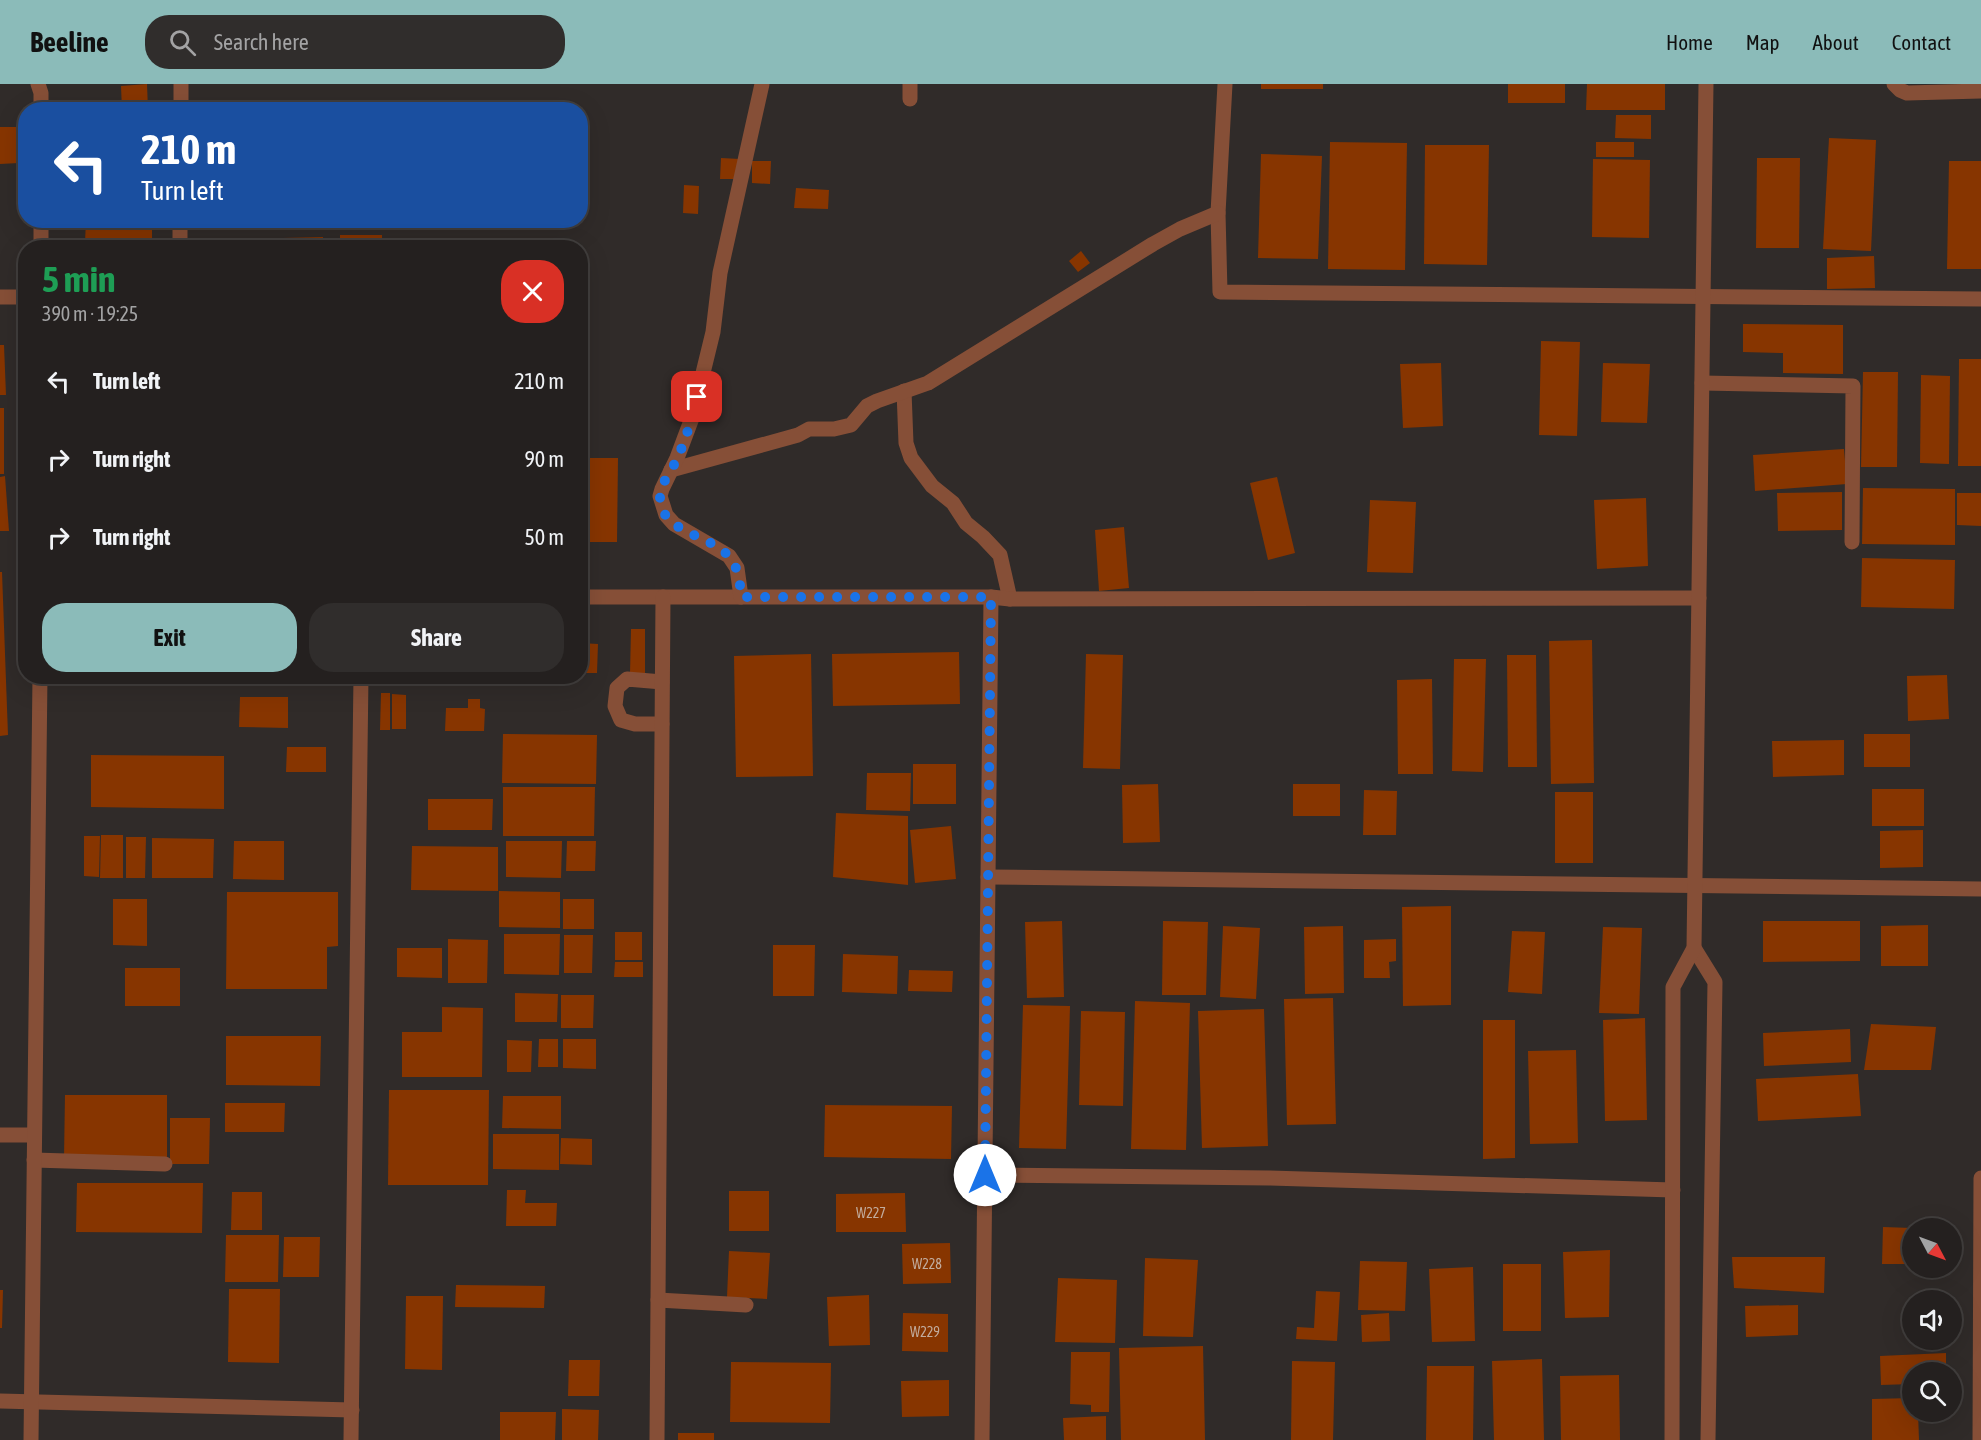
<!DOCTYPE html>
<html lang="en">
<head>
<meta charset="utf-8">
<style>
	body { margin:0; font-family:"Asap Condensed",sans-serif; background:#302d2c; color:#f1f3f6; height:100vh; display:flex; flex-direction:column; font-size:22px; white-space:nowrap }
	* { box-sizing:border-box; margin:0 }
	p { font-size:20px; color:#a3a3a4 }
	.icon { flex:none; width:33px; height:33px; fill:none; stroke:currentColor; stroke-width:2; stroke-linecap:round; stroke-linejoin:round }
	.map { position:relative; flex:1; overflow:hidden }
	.sheet { position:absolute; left:18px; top:156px; width:570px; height:444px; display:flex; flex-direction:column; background:#24201f; border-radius:24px; box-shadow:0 6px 24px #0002,0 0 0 2px #413e3d }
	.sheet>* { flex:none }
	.guide { position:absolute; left:18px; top:18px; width:570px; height:126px; border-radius:24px; box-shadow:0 6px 24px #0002,0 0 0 2px #413e3d; background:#1a4fa0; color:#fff; overflow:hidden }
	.needle { width:39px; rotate:131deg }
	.tools { position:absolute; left:1902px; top:1134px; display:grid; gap:12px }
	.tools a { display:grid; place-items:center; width:60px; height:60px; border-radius:50%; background:#24201f; box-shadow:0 6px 24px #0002,0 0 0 2px #413e3d; font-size:30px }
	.pin { position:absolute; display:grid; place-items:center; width:51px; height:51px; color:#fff; margin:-26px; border-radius:12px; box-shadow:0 3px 9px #0006 }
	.me { position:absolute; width:66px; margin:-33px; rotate:0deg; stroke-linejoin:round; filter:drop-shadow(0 0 4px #0008) }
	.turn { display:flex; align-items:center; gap:21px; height:126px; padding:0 24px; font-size:27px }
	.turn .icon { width:78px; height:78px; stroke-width:2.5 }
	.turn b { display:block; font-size:42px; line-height:51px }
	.round { display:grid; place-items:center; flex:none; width:63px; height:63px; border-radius:24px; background:#302d2c }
	.head { display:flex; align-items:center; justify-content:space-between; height:102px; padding:0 24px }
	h1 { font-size:36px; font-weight:700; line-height:45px; color:#1e9e55 }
	.primary-button { display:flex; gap:12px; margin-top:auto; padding:12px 24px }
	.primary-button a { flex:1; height:69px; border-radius:24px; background:#8bbbb9; color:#111; font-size:24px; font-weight:700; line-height:69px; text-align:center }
	.primary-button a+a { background:#302d2c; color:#f1f3f6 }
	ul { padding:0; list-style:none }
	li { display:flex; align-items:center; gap:18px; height:78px; padding:0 24px }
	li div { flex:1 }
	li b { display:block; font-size:22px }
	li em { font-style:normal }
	header { display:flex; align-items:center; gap:36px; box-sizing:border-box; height:84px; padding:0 30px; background:#8bbbb9; color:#111 }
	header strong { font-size:28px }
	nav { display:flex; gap:33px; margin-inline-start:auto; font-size:21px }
	.search { width:420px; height:54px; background:#302d2c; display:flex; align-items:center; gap:15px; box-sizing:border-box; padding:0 21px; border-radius:24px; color:#a3a3a4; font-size:22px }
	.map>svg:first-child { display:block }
	.building { fill:#873500 }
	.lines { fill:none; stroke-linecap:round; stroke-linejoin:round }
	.minor { stroke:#864f37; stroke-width:15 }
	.route { stroke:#1a73e8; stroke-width:10; stroke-dasharray:0 18 }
	.labels { text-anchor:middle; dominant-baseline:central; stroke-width:5; stroke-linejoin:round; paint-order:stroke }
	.number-label { font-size:14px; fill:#c2ac9d }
</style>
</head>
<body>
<header>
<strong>Beeline</strong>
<div class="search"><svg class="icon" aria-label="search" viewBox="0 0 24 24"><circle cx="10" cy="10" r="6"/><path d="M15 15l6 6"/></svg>Search here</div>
<nav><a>Home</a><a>Map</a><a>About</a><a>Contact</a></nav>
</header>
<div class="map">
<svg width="1981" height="1356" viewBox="0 0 1981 1356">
	<rect width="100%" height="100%" fill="#302b29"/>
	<!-- building -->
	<g class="building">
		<path d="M 147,0 L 148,26 L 122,26 L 121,2 Z"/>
		<rect x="1261" y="0" width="62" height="5"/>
		<rect x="1508" y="0" width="57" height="19"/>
		<path d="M 1587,0 L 1665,0 L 1665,26 L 1586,26 Z"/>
		<path d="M 1616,31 L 1651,31 L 1651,55 L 1615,54 Z"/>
		<path d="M 0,43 L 18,43 L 19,79 L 0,80 Z"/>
		<path d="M 1829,54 L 1876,56 L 1871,167 L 1823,165 Z"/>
		<path d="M 1330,58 L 1407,59 L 1405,186 L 1328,185 Z"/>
		<rect x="1596" y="58" width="38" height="15"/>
		<path d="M 1425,61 L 1489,61 L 1487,181 L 1424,180 Z"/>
		<path d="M 1261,70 L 1322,72 L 1318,175 L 1258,174 Z"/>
		<path d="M 721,74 L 740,75 L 739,95 L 720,95 Z"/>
		<path d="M 1757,74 L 1800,74 L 1799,164 L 1756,164 Z"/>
		<path d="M 1593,75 L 1650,76 L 1649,154 L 1592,153 Z"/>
		<path d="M 752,77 L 771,77 L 770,100 L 752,99 Z"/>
		<path d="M 1949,77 L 1981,77 L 1981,185 L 1947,185 Z"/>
		<path d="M 684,101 L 699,102 L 698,130 L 683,129 Z"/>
		<path d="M 796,104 L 829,106 L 828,125 L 794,124 Z"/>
		<path d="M 86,136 L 152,136 L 152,159 L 85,158 Z"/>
		<rect x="340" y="151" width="42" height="12"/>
		<path d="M 323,153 L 323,164 L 283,164 L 283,154 Z"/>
		<path d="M 1081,167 L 1090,179 L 1078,188 L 1069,177 Z"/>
		<path d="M 1874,172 L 1875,204 L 1827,205 L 1827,174 Z"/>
		<path d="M 1743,240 L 1843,241 L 1843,290 L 1783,289 L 1783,269 L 1743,268 Z"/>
		<path d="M 1541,257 L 1580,258 L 1577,352 L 1539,351 Z"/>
		<path d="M 0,261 L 4,261 L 6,311 L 0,311 Z"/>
		<path d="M 1959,275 L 1981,275 L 1981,382 L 1958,382 Z"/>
		<path d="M 1441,279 L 1443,342 L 1403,344 L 1400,280 Z"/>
		<path d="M 1603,279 L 1650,280 L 1647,339 L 1601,338 Z"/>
		<path d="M 1863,288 L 1898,288 L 1897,383 L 1861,383 Z"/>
		<path d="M 1921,291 L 1950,292 L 1949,380 L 1920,379 Z"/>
		<rect x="0" y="324" width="4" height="66"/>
		<path d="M 1844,365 L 1847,400 L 1755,407 L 1753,371 Z"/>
		<path d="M 580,374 L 618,374 L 617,458 L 580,458 Z"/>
		<path d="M 5,392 L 9,447 L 0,447 L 0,393 Z"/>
		<path d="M 1277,393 L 1295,469 L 1268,476 L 1250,399 Z"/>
		<path d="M 1863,404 L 1955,405 L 1955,461 L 1862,460 Z"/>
		<path d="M 1842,408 L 1842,446 L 1778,447 L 1777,409 Z"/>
		<path d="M 1957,409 L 1981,409 L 1981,442 L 1957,441 Z"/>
		<path d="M 1646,414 L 1648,482 L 1597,485 L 1594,416 Z"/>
		<path d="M 1370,416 L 1416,418 L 1413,489 L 1367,488 Z"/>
		<path d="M 1124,443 L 1129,504 L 1099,507 L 1095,446 Z"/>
		<path d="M 1862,474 L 1955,476 L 1954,525 L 1861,523 Z"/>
		<path d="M 0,488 L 2,488 L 8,651 L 0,652 Z"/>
		<path d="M 631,545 L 645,545 L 645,590 L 630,590 Z"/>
		<path d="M 1592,556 L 1594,699 L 1551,700 L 1549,557 Z"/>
		<path d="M 580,559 L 598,560 L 597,589 L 580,589 Z"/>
		<path d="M 959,568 L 960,620 L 833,622 L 832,570 Z"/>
		<path d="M 811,570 L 813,692 L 736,693 L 734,572 Z"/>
		<path d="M 1086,570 L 1123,571 L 1120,685 L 1083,684 Z"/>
		<path d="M 1507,571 L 1536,571 L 1537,683 L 1508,683 Z"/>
		<path d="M 1454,575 L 1486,575 L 1483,688 L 1452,687 Z"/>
		<path d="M 1947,591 L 1949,635 L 1908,637 L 1907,592 Z"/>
		<rect x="238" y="592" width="92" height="8"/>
		<path d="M 1432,595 L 1433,690 L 1398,690 L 1397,596 Z"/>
		<path d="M 381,609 L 390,609 L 390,646 L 380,646 Z"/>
		<path d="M 392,610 L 406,611 L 406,645 L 392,645 Z"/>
		<path d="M 240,613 L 288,613 L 288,644 L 239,643 Z"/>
		<path d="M 468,615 L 480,615 L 480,624 L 485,625 L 484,647 L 445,647 L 446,624 L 468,624 Z"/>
		<path d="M 503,650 L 597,651 L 596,700 L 502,699 Z"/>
		<rect x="1864" y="650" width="46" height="33"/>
		<path d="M 1844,656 L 1844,691 L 1773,693 L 1772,657 Z"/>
		<path d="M 287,663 L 326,663 L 326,688 L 286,688 Z"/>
		<path d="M 91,671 L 224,672 L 224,725 L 91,723 Z"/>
		<rect x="913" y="680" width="43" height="40"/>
		<path d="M 867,689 L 911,689 L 910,727 L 866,726 Z"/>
		<path d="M 1158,700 L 1160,758 L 1123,759 L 1122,701 Z"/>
		<rect x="1293" y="700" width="47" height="32"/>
		<path d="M 503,703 L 595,703 L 594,752 L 503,752 Z"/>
		<rect x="1872" y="705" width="52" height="37"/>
		<path d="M 1364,706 L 1397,707 L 1396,751 L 1363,751 Z"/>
		<rect x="1555" y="708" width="38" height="71"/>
		<path d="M 428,715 L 493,715 L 492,746 L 428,746 Z"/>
		<path d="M 836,729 L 908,732 L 908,801 L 833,793 Z"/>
		<path d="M 951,742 L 956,795 L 915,799 L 910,746 Z"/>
		<path d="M 1923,746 L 1923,783 L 1880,784 L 1880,747 Z"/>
		<path d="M 101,751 L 123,751 L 123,794 L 100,794 Z"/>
		<path d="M 84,752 L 100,752 L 99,793 L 84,792 Z"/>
		<path d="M 126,753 L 146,753 L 145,794 L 126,794 Z"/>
		<path d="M 152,754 L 214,755 L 213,794 L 152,794 Z"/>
		<path d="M 234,757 L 284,757 L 284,796 L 233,795 Z"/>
		<path d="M 506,757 L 562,757 L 561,794 L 506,793 Z"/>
		<path d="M 567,757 L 596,757 L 595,787 L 566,787 Z"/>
		<path d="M 412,762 L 498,763 L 498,807 L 411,806 Z"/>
		<path d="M 499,807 L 560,808 L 560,844 L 499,843 Z"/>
		<path d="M 227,808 L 338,808 L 338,862 L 327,863 L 327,905 L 226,905 Z"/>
		<path d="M 113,815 L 147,815 L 147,862 L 113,861 Z"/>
		<rect x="563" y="815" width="31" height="30"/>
		<path d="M 1451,822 L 1451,921 L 1403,922 L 1402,823 Z"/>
		<path d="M 1062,837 L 1064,913 L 1027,914 L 1025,838 Z"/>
		<path d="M 1163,837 L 1208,838 L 1206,911 L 1162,911 Z"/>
		<path d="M 1763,837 L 1860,837 L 1860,877 L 1763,878 Z"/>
		<path d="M 1928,841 L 1928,882 L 1881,882 L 1881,842 Z"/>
		<path d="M 1223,842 L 1260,844 L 1256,915 L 1220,913 Z"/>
		<path d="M 1343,842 L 1344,909 L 1305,910 L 1304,843 Z"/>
		<path d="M 1603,843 L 1642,844 L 1639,930 L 1599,929 Z"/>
		<path d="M 1512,847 L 1545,848 L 1542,910 L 1508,908 Z"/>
		<rect x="615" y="848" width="27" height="28"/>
		<path d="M 504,850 L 560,850 L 559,891 L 504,890 Z"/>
		<path d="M 564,851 L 593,851 L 592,889 L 564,889 Z"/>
		<path d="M 448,855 L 488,856 L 487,899 L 448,899 Z"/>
		<path d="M 1396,855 L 1396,877 L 1389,878 L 1390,894 L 1364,894 L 1364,856 Z"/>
		<path d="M 773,861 L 815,861 L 814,912 L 773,912 Z"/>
		<path d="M 397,864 L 442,864 L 442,894 L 397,893 Z"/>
		<path d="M 843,870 L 898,872 L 897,910 L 842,908 Z"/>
		<path d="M 615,878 L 643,878 L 643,893 L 614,893 Z"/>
		<rect x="125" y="884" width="55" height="38"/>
		<path d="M 909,886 L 953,887 L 952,908 L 908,907 Z"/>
		<path d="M 515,909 L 558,910 L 557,938 L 515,938 Z"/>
		<path d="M 561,911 L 594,911 L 593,944 L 561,944 Z"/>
		<path d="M 1333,914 L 1336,1040 L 1287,1041 L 1284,915 Z"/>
		<path d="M 1135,917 L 1190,919 L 1186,1066 L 1131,1065 Z"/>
		<path d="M 1023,921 L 1070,922 L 1066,1065 L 1019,1064 Z"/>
		<path d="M 442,923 L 483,924 L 482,993 L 402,993 L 402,948 L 442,948 Z"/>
		<path d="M 1264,925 L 1268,1062 L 1202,1064 L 1198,927 Z"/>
		<path d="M 1081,927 L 1125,928 L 1123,1022 L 1079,1021 Z"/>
		<path d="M 1645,934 L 1647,1036 L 1605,1037 L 1603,936 Z"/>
		<path d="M 1483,936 L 1515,936 L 1515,1074 L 1483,1075 Z"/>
		<path d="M 1871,940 L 1936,943 L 1931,986 L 1864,986 Z"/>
		<path d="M 1850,945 L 1851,978 L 1764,982 L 1763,949 Z"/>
		<path d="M 226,952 L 321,952 L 320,1002 L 226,1001 Z"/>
		<path d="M 539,955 L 558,955 L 558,983 L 538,983 Z"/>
		<path d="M 563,955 L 596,955 L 596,985 L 563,984 Z"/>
		<path d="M 507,956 L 532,957 L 531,988 L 507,988 Z"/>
		<path d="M 1576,966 L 1578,1059 L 1530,1060 L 1528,967 Z"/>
		<path d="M 1858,990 L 1861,1032 L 1758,1037 L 1756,995 Z"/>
		<path d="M 389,1006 L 489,1006 L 488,1101 L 388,1101 Z"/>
		<path d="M 65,1011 L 167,1011 L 167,1075 L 64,1074 Z"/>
		<path d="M 503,1012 L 561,1012 L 561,1045 L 502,1044 Z"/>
		<path d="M 225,1019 L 285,1019 L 284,1048 L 225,1048 Z"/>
		<path d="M 825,1021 L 952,1022 L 951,1075 L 824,1073 Z"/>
		<path d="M 170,1034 L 210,1034 L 209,1080 L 170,1080 Z"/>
		<path d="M 493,1050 L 559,1050 L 559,1086 L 493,1085 Z"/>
		<path d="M 561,1054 L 592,1055 L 592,1081 L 560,1080 Z"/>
		<path d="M 77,1099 L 203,1099 L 202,1149 L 76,1148 Z"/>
		<path d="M 507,1106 L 526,1106 L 525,1119 L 557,1119 L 556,1142 L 506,1142 Z"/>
		<rect x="729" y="1107" width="40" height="40"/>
		<path d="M 232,1108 L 262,1108 L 262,1146 L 231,1146 Z"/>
		<path d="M 905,1109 L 906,1148 L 836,1148 L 836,1110 Z"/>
		<path d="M 1883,1143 L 1912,1144 L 1912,1180 L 1882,1180 Z"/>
		<path d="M 226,1151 L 279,1151 L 278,1198 L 225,1198 Z"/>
		<path d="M 284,1153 L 320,1153 L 319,1193 L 283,1193 Z"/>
		<path d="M 950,1159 L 951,1199 L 903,1200 L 902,1160 Z"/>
		<path d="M 1610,1166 L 1609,1233 L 1565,1234 L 1563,1168 Z"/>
		<path d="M 729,1167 L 770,1169 L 767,1215 L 727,1213 Z"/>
		<path d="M 1732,1173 L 1825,1173 L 1824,1209 L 1734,1204 Z"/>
		<path d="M 1145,1174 L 1198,1176 L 1193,1253 L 1143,1252 Z"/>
		<path d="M 1360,1177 L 1407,1178 L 1405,1227 L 1358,1226 Z"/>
		<rect x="1503" y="1180" width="38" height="67"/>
		<path d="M 1473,1183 L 1475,1257 L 1432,1258 L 1429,1185 Z"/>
		<path d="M 1058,1194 L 1117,1196 L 1115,1259 L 1055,1258 Z"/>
		<path d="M 456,1201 L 545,1202 L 544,1224 L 455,1223 Z"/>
		<path d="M 229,1205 L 280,1205 L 279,1279 L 228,1278 Z"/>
		<path d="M 0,1206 L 3,1206 L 2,1244 L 0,1244 Z"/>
		<path d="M 1316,1207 L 1340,1208 L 1337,1257 L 1296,1255 L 1297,1243 L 1314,1244 Z"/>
		<path d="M 869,1211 L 870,1261 L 829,1262 L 827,1213 Z"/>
		<path d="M 406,1212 L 443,1212 L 442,1286 L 405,1285 Z"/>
		<path d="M 1798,1221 L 1798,1251 L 1746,1253 L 1745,1222 Z"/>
		<path d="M 903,1229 L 948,1230 L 948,1268 L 902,1267 Z"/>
		<path d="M 1389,1229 L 1390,1257 L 1362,1258 L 1361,1231 Z"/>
		<path d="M 1203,1262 L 1205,1356 L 1121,1356 L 1119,1264 Z"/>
		<path d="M 1071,1268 L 1110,1268 L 1109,1328 L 1091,1328 L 1091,1321 L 1070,1320 Z"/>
		<path d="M 1946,1269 L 1946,1288 L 1912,1288 L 1912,1300 L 1881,1301 L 1880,1272 Z"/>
		<path d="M 1542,1275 L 1544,1356 L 1494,1356 L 1492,1277 Z"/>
		<path d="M 569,1276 L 600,1276 L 599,1312 L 568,1312 Z"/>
		<path d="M 1292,1277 L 1335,1278 L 1333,1356 L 1291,1356 Z"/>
		<path d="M 731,1278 L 831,1279 L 830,1339 L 730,1338 Z"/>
		<path d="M 1427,1282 L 1474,1282 L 1473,1356 L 1426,1356 Z"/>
		<path d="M 1619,1291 L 1620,1356 L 1561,1356 L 1560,1292 Z"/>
		<path d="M 949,1296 L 949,1332 L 902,1333 L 901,1297 Z"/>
		<path d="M 1912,1314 L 1912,1328 L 1918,1328 L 1919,1356 L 1872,1356 L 1872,1315 Z"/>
		<path d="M 562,1325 L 599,1326 L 598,1356 L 562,1356 Z"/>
		<path d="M 500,1328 L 556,1328 L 555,1356 L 500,1356 Z"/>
		<path d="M 1106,1332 L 1106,1356 L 1064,1356 L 1063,1334 Z"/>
		<rect x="678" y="1349" width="36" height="7"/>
	</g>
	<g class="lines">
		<!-- minor -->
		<g class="minor">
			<path d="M 38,0 L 41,9 L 41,26"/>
			<path d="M 1225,0 L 1218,129 L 1220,208 L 1981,215"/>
			<path d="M 1894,0 L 1900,6 L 1907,9 L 1981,7"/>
			<path d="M 910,15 L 910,0"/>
			<path d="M 181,26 L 181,0"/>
			<path d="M 41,164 L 41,136"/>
			<path d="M 180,164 L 180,136"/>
			<path d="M 0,213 L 26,213"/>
			<path d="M 1702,299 L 1853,302 L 1852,458"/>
			<path d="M 904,307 L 906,359 L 911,374 L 932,402 L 953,419 L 966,439 L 983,453 L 1000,471 L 1010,515"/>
			<path d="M 671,386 L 798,351 L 809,345 L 834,345 L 851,341 L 867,322 L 877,317 L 928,299 L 1153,160 L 1180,145 L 1218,129"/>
			<path d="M 580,513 L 991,513 L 1010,515 L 1699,514"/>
			<path d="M 741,513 L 737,484 L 729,472 L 674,440 L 666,431 L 660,412 L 662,405 L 677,374 L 692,334 L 713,248 L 720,189 L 762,0"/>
			<path d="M 662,640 L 635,640 L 621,636 L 615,622 L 617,604 L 627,595 L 662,598"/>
			<path d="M 988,793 L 1981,805"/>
			<path d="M 1694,864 L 1715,898 L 1708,1356"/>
			<path d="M 0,1051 L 34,1051"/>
			<path d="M 34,1076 L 165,1080"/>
			<path d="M 985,1091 L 1269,1094 L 1673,1106"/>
			<path d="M 658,1216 L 746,1221"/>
			<path d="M 0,1317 L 352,1326"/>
			<path d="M 31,1356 L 40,592"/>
			<path d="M 351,1356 L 361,592"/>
			<path d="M 657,1356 L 663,513"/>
			<path d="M 982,1356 L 991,513"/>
			<path d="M 1672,1356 L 1673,903 L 1694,864 L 1706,0"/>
			<path d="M 1980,1356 L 1981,1094"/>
		</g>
	</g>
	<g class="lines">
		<!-- route -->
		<path class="route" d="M 697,313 C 692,334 686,355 677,375 C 672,386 660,400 660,413 C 660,450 712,450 730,474 C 739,485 740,499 741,513 L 991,513 L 985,1091"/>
	</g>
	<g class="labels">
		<!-- number labels -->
		<g class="number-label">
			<text x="871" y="1129">W227</text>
			<text x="927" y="1180">W228</text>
			<text x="925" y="1248">W229</text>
		</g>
	</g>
</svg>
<div class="tools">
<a><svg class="needle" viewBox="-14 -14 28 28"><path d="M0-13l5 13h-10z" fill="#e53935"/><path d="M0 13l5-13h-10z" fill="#a3a3a4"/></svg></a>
<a><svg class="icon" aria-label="sound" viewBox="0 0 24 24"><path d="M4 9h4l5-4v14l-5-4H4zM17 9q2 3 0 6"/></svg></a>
<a><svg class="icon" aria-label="search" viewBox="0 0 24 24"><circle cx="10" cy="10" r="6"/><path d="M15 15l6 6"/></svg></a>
</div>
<div class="pin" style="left:697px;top:313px;background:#d93025"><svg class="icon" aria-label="arrive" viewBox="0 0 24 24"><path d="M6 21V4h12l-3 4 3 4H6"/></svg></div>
<svg class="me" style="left:985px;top:1091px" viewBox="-20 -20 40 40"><circle r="19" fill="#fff"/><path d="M0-13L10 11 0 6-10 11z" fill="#1a73e8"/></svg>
<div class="guide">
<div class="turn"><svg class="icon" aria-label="left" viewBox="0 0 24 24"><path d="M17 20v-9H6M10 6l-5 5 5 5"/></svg><div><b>210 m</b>Turn left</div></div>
</div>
<section class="sheet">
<div class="head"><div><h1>5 min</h1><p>390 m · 19:25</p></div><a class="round" style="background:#d93025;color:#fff"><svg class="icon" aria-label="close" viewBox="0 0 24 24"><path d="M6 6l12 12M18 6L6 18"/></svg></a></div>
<ul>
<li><svg class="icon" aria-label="left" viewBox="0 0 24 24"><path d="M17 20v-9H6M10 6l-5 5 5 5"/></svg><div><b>Turn left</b></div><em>210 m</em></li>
<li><svg class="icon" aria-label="right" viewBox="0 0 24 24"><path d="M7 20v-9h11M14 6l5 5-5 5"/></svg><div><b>Turn right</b></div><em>90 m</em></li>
<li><svg class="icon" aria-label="right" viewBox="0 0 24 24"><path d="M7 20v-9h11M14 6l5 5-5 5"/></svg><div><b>Turn right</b></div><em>50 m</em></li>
</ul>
<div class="primary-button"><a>Exit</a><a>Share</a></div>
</section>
</div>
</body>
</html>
